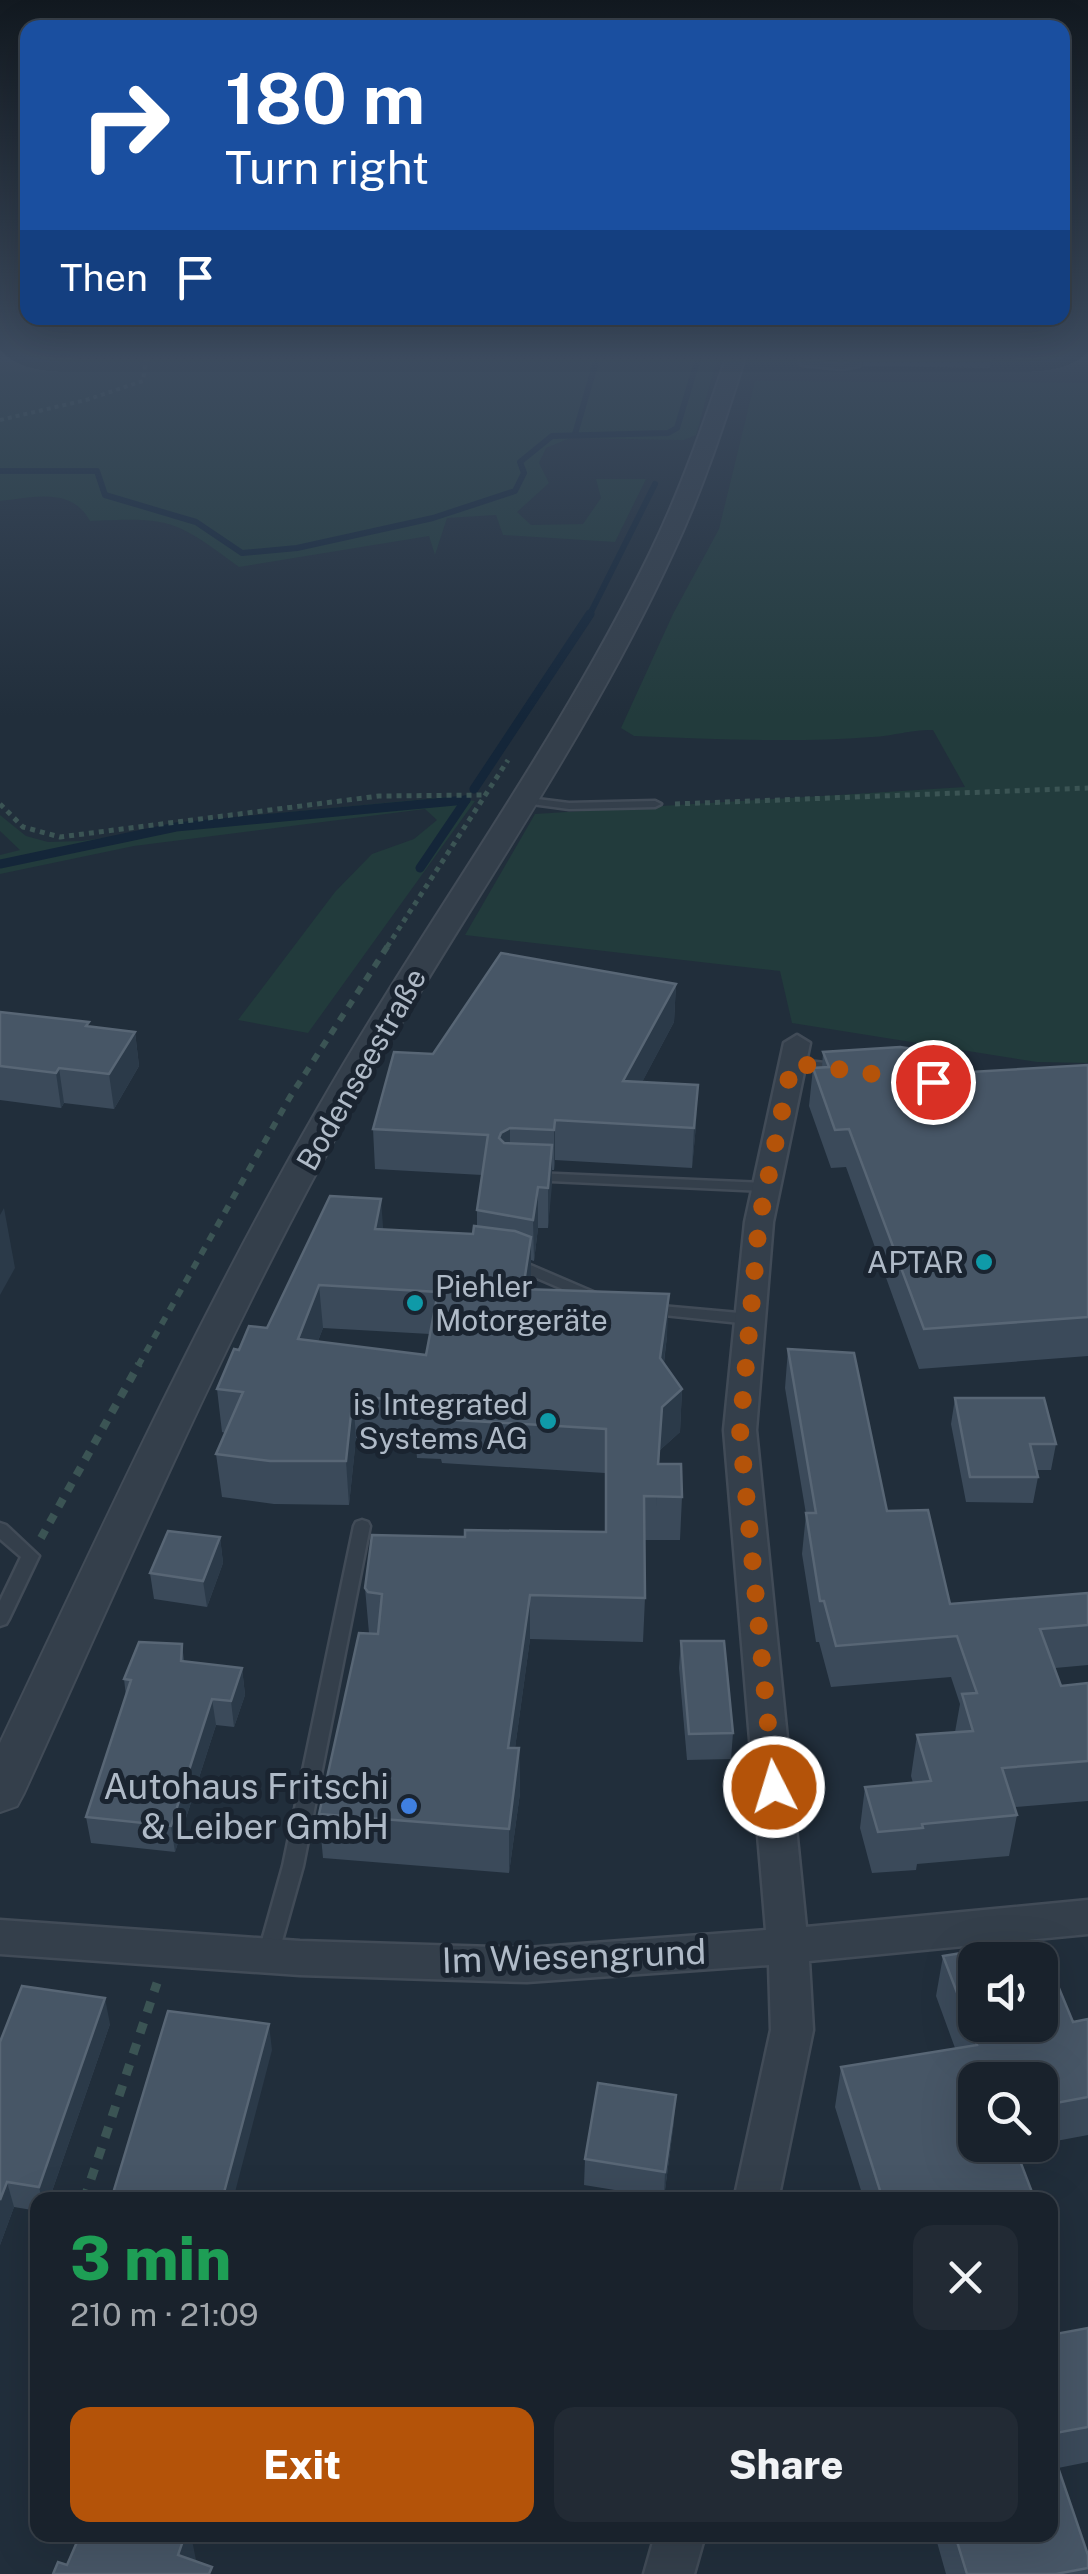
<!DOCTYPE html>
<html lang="en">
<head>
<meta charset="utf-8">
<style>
	body { margin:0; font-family:"Public Sans",sans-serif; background:#222a34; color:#f1f3f6; height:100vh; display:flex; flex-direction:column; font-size:38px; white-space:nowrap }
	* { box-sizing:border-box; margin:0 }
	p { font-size:32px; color:#9fa4a9 }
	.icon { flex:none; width:55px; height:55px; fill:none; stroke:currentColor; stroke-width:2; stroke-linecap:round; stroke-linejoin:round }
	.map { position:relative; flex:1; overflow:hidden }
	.panel { position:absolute; left:30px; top:2192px; width:1028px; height:350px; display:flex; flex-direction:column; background:#19222c; border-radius:20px; box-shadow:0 10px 40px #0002,0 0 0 2px #373f48 }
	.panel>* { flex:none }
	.guide { position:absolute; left:20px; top:20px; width:1050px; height:305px; border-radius:20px; box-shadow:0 10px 40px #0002,0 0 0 2px #373f48; background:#1a4fa0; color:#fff; overflow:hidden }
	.controls { position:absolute; left:958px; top:1942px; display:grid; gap:20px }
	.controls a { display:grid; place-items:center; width:100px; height:100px; border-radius:20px; background:#19222c; box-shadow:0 10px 40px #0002,0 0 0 2px #373f48; font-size:50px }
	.pin { position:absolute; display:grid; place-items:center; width:85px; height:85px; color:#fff; margin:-42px; border:5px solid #fff; border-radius:50%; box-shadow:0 2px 10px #0007 }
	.me { position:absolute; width:110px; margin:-55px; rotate:355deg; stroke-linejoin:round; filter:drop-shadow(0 0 8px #0008) }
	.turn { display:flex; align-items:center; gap:35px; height:210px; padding:0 40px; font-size:45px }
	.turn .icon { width:130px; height:130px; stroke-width:2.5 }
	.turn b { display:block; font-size:70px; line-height:85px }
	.then { display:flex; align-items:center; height:95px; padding:0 40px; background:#0003; gap:20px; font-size:38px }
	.round { display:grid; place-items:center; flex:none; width:105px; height:105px; border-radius:20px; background:#222a34 }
	.summary { display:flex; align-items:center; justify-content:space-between; height:170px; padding:0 40px }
	h1 { font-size:60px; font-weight:800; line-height:75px; color:#1e9e55 }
	.action { display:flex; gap:20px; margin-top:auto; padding:20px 40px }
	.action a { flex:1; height:115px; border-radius:20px; background:#b45309; color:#fff; font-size:40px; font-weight:800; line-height:115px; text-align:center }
	.action a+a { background:#222a34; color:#f1f3f6 }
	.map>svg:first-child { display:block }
	.green { fill:#223b3c }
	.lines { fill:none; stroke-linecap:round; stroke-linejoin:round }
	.stream-far1 { stroke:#142639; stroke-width:6 }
	.stream { stroke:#142639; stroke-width:9 }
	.service-casing { stroke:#414b57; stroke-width:5 }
	.minor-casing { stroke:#414b57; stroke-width:5 }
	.tertiary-casing { stroke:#414b57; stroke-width:4 }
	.path-far4 { stroke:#3b5454; stroke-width:4; stroke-dasharray:4 4; stroke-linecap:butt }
	.path-far3 { stroke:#3b5454; stroke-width:5; stroke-dasharray:5 5; stroke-linecap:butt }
	.path-far2 { stroke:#3b5454; stroke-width:6; stroke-dasharray:8 8; stroke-linecap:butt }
	.path-far1 { stroke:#3b5454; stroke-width:8; stroke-dasharray:9 9; stroke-linecap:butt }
	.path { stroke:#3b5454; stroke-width:9; stroke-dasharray:11 11; stroke-linecap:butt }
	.service { fill:#343f4b; fill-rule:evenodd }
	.minor { fill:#343f4b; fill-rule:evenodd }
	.tertiary { fill:#343f4b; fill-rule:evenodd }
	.wall { fill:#3b4a5a; fill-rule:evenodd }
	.shaded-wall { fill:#2b3a49 }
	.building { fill:#475666; stroke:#586675; stroke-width:2.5; fill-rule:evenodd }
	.route { stroke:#b45309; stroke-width:18; stroke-dasharray:0 32.4 }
	.culture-dot { fill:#0f9aa8; stroke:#1a2430; stroke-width:4 }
	.shop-dot { fill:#3f7fe0; stroke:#1a2430; stroke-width:4 }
	.labels { text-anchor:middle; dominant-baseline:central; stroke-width:10; stroke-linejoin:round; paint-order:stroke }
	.street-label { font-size:30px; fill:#afbac7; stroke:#1a2430 }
	.poi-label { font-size:30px; fill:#afbac7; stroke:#1a2430; text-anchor:end }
	.near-poi-label { font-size:35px; fill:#afbac7; stroke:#1a2430; text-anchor:end }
	.near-street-label { font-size:35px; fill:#afbac7; stroke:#1a2430 }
</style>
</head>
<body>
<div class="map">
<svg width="1088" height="2574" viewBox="0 0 1088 2574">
	<rect width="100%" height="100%" fill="#212e3b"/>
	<!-- green -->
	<g class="green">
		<path d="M 0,355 L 718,355 L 696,435 L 684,440 L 570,438 L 546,448 L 539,463 L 549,483 L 517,512 L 531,525 L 583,524 L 601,498 L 596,479 L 646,479 L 615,542 L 503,535 L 496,515 L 447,518 L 435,555 L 429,536 L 239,567 C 175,519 169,517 90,521 C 71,486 32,498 0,501 Z"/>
		<path d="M 755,381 L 1088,383 L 1088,1063 L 1037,1062 L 792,1023 L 780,971 L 465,935 L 535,814 L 965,787 L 933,730 C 907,730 895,736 872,737 C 793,743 713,739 634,736 L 621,728 L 673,614 L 719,529 Z"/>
		<path d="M 446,797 L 475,801 L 308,1033 L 238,1020 L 335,892 L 372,854 L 414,839 L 437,820 L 425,809 L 134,846 L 0,874 L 0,855 L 20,850 L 0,831 L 0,815 L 26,836 L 48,842 L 82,841 L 258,815 Z"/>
	</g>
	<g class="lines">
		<!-- stream-far1 -->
		<g class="stream-far1">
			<path d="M 575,434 L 598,355"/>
			<path d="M 0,471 L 97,471 L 105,495 L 196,522 L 242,553 L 297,548 L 433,518 L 515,491 L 524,473 L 520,462 L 552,436 L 668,433 L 677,428 L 699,355"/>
			<path d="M 589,616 L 655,484"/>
		</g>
		<!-- stream -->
		<g class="stream">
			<path d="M 474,789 L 590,614"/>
			<path d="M 0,864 L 176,827 L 466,800"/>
			<path d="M 420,868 L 466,800"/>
		</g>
		<defs>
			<g id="service">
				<path d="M 797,355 L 805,355 L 808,361 L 842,365 L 852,362 L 853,355 L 861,355 L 859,366 L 842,369 L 802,365 Z"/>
				<path d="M 521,797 L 569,803 L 655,801 L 661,804 L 655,807 L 569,809 L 517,802 L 515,800 Z"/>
				<path d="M 792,1059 L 841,1065 L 848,1069 L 841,1073 L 787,1066 L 785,1063 L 787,1060 Z"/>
				<path d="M 534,1173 L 766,1183 L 773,1187 L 766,1191 L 529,1180 L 527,1177 Z"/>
				<path d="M 514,1258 L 598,1294 L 601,1297 L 598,1300 L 588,1300 L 509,1266 L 507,1263 L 509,1260 Z"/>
				<path d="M 650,1305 L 750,1314 L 758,1319 L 750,1324 L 645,1313 L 642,1310 Z"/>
				<path d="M 362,1520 L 368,1522 L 370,1526 L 303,1866 L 278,1955 L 275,1961 L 268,1964 L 261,1961 L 258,1955 L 283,1866 L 354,1526 L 356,1522 Z"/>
				<path d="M 0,1523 L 6,1525 L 39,1556 L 9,1619 L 6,1624 L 0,1626 L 0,1601 L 21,1557 L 0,1539 Z"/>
			</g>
			<g id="minor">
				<path d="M 797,1035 L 810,1043 L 773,1222 L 756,1430 L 806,1927 L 1088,1900 L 1088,1934 L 809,1961 L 813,2030 L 778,2200 L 734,2200 L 771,2030 L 769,1965 L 527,1982 L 300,1975 L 0,1954 L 0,1920 L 300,1941 L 527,1948 L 766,1930 L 724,1430 L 745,1222 L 784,1043 Z"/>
				<path d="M 655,2535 L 705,2535 L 694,2574 L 644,2574 Z"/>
			</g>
			<path id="tertiary" d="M 727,355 L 746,355 C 725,422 703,489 673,553 C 584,747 457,920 353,1106 C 228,1328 129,1562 24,1793 L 17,1806 L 0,1812 L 0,1743 C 101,1529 200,1313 318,1108 C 425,921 555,748 650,553 C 681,489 704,423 727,355 Z"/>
		</defs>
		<!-- service casing -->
		<use href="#service" class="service-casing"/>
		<!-- minor casing -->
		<use href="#minor" class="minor-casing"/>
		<!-- tertiary casing -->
		<use href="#tertiary" class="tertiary-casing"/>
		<!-- path-far4 -->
		<path class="path-far4" d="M 0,420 L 86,400 L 143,381 L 147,355"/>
		<!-- path-far3 -->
		<g class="path-far3">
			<path d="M 0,804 L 23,827 L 60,837 L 379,796 L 485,795"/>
			<path d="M 675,804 L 1088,788"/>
			<path d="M 387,947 L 508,760"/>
		</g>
		<!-- path-far2 -->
		<path class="path-far2" d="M 138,1366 L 290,1097 L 389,944"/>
		<!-- path-far1 -->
		<path class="path-far1" d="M 41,1538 L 139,1364"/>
		<!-- path -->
		<path class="path" d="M 84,2200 L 157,1983"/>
		<!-- service -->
		<use href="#service" class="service"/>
		<!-- minor -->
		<use href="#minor" class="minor"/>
		<!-- tertiary -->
		<use href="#tertiary" class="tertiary"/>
	</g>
	<!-- wall -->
	<g class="wall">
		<path d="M 810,355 L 850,355 L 849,359 L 842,361 L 815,358 Z"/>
		<path d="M 864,355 L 991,355 L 990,368 L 863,366 Z"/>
		<path d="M 676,984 L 674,1022 L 642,1082 L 696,1125 L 692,1168 L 555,1160 L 554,1170 L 552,1170 L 548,1228 L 538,1228 L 534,1261 L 531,1260 L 529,1289 L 667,1336 L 664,1363 L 682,1389 L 680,1432 L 660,1450 L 659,1464 L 682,1497 L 680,1540 L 644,1540 L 645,1598 L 643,1642 L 530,1639 L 515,1748 L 519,1748 L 520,1793 L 509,1873 L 323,1858 L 319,1814 L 369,1633 L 365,1588 L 465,1537 L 605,1532 L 605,1473 L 442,1463 L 441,1459 L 417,1458 L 416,1446 L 356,1438 L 349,1505 L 274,1504 L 222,1497 L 216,1454 L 225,1433 L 222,1432 L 217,1389 L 239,1350 L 267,1328 L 383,1229 L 473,1234 L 477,1227 L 477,1210 L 482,1175 L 375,1169 L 373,1129 L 433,1054 ZM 323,1328 L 430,1334 L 426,1355 L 318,1341 Z"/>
		<path d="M 0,1012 L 90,1027 L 135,1032 L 139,1066 L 114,1109 L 64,1103 L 61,1108 L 0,1100 Z"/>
		<path d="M 823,1052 L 936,1074 L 1088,1065 L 1088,1356 L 919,1369 L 846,1167 L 831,1168 L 809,1106 L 813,1068 L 822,1068 Z"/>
		<path d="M 788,1349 L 887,1511 L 950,1604 L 1088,1593 L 1088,1665 L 1055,1668 L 1061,1686 L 1088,1683 L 1088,1801 L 1015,1807 L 1017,1815 L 1009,1856 L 917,1864 L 916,1870 L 872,1873 L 860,1828 L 865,1787 L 913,1783 L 911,1776 L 917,1735 L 955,1732 L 960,1704 L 951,1677 L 831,1687 L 819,1642 L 816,1642 L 802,1554 L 806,1514 L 785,1388 Z"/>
		<path d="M 955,1398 L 1056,1444 L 1051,1470 L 1036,1470 L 1038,1477 L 1033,1503 L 966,1502 L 951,1424 Z"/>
		<path d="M 220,1537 L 223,1563 L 207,1607 L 154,1599 L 150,1573 Z"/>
		<path d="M 681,1641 L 733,1733 L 731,1759 L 687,1760 L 679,1668 Z"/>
		<path d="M 182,1644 L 184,1661 L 242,1668 L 245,1695 L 234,1727 L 216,1725 L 175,1852 L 91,1843 L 86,1817 L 126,1696 L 124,1679 Z"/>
		<path d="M 943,1956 L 1021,1956 L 1073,2022 L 1088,2019 L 1088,2135 L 1040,2144 L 1040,2080 L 975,2080 L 975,2145 L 1032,2145 L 1015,2148 L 1035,2200 L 864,2200 L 835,2107 L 841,2067 L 955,2048 L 936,1996 Z"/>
		<path d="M 110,2024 L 49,2200 L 38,2200 L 38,2211 L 14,2207 L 0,2245 L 0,2042 Z"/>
		<path d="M 674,2121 L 664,2198 L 584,2185 L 585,2159 Z"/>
		<path d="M 1088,2328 L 1088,2462 L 1058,2468 L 1088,2555 L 1088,2574 L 946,2574 L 935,2535 L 1050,2535 L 1050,2335 Z"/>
	</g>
	<!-- shaded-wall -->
	<g class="shaded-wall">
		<path d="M 842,355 L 850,355 L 849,359 L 842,361 Z"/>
		<path d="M 676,984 L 674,1022 L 622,1120 L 623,1081 Z"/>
		<path d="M 135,1032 L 139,1066 L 114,1109 L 109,1074 Z"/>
		<path d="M 59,1068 L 64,1103 L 61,1108 L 56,1073 Z"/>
		<path d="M 698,1085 L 696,1125 L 692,1168 L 694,1128 Z"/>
		<path d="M 555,1120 L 555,1160 L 554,1170 L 554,1130 Z"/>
		<path d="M 510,1128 L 510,1168 L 499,1138 L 501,1133 Z"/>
		<path d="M 552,1145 L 552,1185 L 548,1228 L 548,1188 Z"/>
		<path d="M 538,1187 L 538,1228 L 534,1261 L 533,1220 Z"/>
		<path d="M 381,1199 L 384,1240 L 375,1229 Z"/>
		<path d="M 4,1208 L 15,1268 L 0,1295 L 0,1215 Z"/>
		<path d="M 531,1237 L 531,1279 L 523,1331 L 523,1289 Z"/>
		<path d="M 319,1285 L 323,1328 L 302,1382 L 298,1339 Z"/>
		<path d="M 669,1294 L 667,1336 L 659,1400 L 660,1358 Z"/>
		<path d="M 682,1389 L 680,1432 L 660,1450 L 656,1507 L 662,1407 Z"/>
		<path d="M 353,1395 L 356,1438 L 349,1505 L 346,1461 Z"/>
		<path d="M 220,1537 L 223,1563 L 207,1607 L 203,1581 Z"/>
		<path d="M 530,1595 L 530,1639 L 509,1792 L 508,1748 Z"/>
		<path d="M 242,1668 L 245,1695 L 234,1727 L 231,1701 Z"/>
		<path d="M 212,1699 L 216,1725 L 175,1852 L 171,1826 Z"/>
		<path d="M 519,1748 L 520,1793 L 509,1873 L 509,1829 Z"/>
		<path d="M 105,1998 L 110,2024 L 49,2200 L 42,2200 L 39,2187 Z"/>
		<path d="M 269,2024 L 272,2050 L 233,2200 L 222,2200 Z"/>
		<path d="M 676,2095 L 674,2121 L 664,2198 L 665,2172 Z"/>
		<path d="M 7,2182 L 14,2207 L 0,2245 L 0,2200 Z"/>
		<path d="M 185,2535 L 191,2535 L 196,2560 L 191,2574 L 178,2555 Z"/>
	</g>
	<!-- building -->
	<g class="building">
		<path d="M 501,953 L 676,984 L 623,1081 L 698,1085 L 694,1128 L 555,1120 L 554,1130 L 510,1128 L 501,1133 L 499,1138 L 504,1143 L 552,1145 L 548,1188 L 538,1187 L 533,1220 L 477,1210 L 488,1135 L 373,1129 L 394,1052 L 433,1054 Z"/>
		<path d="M 0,1012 L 89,1022 L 86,1026 L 135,1032 L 109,1074 L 59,1068 L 56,1073 L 0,1066 Z"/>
		<path d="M 900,1047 L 926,1051 L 936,1074 L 1088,1065 L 1088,1317 L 924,1329 L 849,1129 L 835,1130 L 813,1068 L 829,1067 L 823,1052 Z"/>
		<path d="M 330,1196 L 381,1199 L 375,1229 L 473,1234 L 474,1226 L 515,1231 L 531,1237 L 523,1289 L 669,1294 L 660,1358 L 682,1389 L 662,1407 L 658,1464 L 681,1464 L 682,1497 L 644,1496 L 645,1598 L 530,1595 L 508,1748 L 519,1748 L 509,1829 L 319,1814 L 359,1633 L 378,1634 L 382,1594 L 368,1592 L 365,1588 L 372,1535 L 465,1537 L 465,1530 L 606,1532 L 606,1429 L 440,1419 L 440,1416 L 415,1414 L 417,1403 L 353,1395 L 346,1461 L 270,1461 L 216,1454 L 243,1392 L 217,1389 L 234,1349 L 239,1350 L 249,1326 L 267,1328 ZM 319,1285 L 438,1292 L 426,1355 L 298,1339 Z"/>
		<path d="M 788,1349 L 854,1353 L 887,1511 L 928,1510 L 950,1604 L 1088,1593 L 1088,1625 L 1040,1629 L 1061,1686 L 1088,1683 L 1088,1761 L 1002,1768 L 1017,1815 L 922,1824 L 923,1828 L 878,1832 L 865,1787 L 931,1781 L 917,1735 L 973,1731 L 962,1694 L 977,1693 L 957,1636 L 836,1646 L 824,1601 L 820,1601 L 806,1513 L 816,1513 Z"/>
		<path d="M 955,1398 L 1044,1398 L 1056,1444 L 1030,1444 L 1038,1477 L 970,1477 Z"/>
		<path d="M 168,1531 L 220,1537 L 203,1581 L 150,1573 Z"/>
		<path d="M 681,1641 L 724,1641 L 733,1733 L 689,1734 Z"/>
		<path d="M 139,1642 L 182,1644 L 181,1661 L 242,1668 L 231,1701 L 212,1699 L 171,1826 L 86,1817 L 131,1680 L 124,1679 Z"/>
		<path d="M 1017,1944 L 1021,1956 L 1044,1952 L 1073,2022 L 1088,2019 L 1088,2097 L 1040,2106 L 1040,2080 L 975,2080 L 975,2145 L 1014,2145 L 1035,2200 L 883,2200 L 841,2067 L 977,2045 L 943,1956 ZM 975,1960 L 1040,1960 L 1040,2025 L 975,2025 Z"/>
		<path d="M 22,1986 L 105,1998 L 39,2187 L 7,2182 L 0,2200 L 0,2042 Z"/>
		<path d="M 168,2011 L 269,2024 L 222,2200 L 111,2200 Z"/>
		<path d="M 598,2083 L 676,2095 L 665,2172 L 585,2159 Z"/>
		<path d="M 1088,2328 L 1088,2427 L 1050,2434 L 1050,2335 Z"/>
		<path d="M 1050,2444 L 1088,2555 L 1088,2568 L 1056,2574 L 967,2574 L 955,2535 L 1050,2535 Z"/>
		<path d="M 80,2535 L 185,2535 L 178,2555 L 212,2567 L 209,2574 L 53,2574 L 58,2562 L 67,2565 Z"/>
	</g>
	<!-- sky -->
	<linearGradient id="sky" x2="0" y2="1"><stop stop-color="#121920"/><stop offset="0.5" stop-color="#3d4c60"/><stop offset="1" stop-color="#3d4c60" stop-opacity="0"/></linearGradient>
	<rect width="1088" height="716" fill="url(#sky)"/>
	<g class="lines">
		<!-- route -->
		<path class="route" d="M 774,1787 L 740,1430 L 759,1222 L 792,1063 L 933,1082"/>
	</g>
	<!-- markers -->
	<g class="culture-dot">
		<circle cx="984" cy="1262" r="10"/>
		<circle cx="415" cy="1303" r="10"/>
		<circle cx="548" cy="1421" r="10"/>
	</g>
	<circle class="shop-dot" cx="409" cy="1806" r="10"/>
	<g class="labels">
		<!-- street labels -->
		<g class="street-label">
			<text transform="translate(361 1069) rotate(-60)">Bodenseestraße</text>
		</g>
		<!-- poi labels -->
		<g class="poi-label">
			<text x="964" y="1262">APTAR</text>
			<text x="435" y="1286" text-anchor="start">Piehler<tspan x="435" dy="34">Motorgeräte</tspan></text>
			<text x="528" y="1404">is Integrated<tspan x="528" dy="34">Systems AG</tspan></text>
		</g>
		<!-- near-poi labels -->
		<g class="near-poi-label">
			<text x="389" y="1786">Autohaus Fritschi<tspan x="389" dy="40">&amp; Leiber GmbH</tspan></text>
		</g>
		<!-- near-street labels -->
		<g class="near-street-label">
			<text transform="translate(574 1956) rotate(-2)">Im Wiesengrund</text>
		</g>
	</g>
</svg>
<div class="controls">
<a><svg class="icon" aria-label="sound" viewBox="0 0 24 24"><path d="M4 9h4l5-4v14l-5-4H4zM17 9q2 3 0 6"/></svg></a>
<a><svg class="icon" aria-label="search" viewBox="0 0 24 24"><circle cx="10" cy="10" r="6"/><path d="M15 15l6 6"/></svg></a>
</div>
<div class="pin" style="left:933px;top:1082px;background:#d93025"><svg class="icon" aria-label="arrive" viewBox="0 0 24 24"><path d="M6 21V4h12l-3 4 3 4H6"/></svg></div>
<svg class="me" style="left:774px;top:1787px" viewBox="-20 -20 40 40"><circle r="17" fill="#b45309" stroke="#fff" stroke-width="3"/><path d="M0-11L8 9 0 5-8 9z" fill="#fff"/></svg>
<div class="guide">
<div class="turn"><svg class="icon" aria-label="right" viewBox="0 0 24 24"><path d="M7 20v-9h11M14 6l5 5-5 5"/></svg><div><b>180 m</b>Turn right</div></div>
<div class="then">Then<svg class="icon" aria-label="arrive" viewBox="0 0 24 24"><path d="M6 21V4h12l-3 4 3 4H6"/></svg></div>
</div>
<section class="panel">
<div class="summary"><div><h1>3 min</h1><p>210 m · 21:09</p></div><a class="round"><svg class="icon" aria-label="close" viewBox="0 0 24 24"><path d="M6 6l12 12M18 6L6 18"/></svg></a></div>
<div class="action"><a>Exit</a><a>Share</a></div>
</section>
</div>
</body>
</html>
